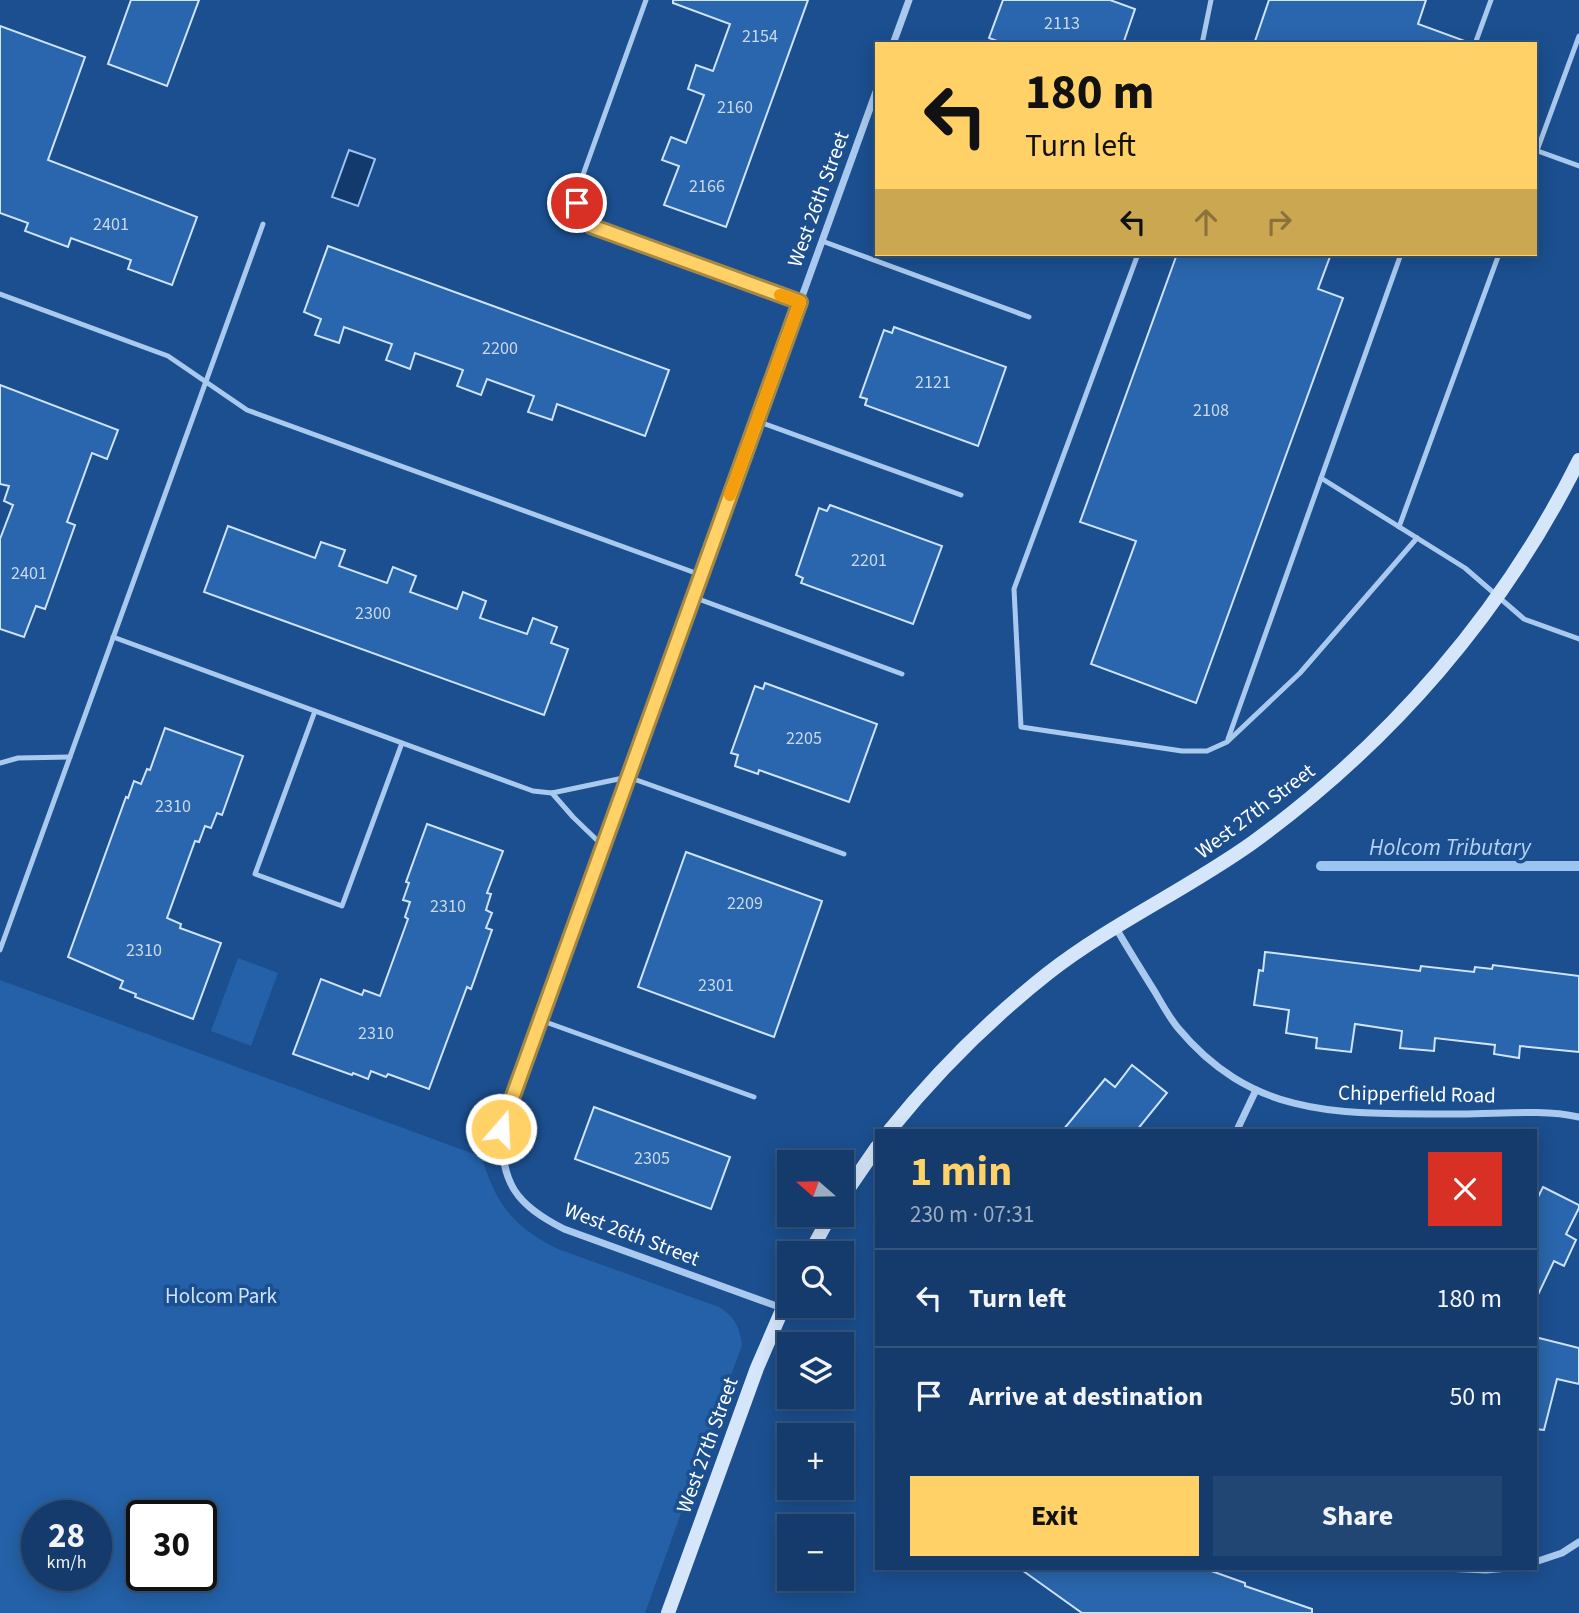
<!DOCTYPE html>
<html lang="en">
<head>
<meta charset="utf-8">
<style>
	body { margin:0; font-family:"Source Sans 3",sans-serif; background:#214673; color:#f1f3f6; height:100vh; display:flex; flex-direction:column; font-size:26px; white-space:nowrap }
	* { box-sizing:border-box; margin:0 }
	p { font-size:23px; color:#9dadc1 }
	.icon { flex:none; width:38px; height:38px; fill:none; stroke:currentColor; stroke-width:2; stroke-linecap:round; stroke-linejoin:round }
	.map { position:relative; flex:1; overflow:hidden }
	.side { position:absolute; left:875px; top:1129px; width:662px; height:441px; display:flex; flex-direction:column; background:#143b6b; border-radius:0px; box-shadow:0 4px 18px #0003,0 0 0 2px #33557e }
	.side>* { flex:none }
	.banner { position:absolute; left:875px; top:42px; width:662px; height:214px; border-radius:0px; box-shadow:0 4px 18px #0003,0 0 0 2px #33557e; background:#ffd166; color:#111; overflow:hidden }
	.needle { width:46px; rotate:290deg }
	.fabs { position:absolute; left:777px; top:1150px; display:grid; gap:14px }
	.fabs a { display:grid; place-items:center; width:77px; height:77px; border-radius:0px; background:#143b6b; box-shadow:0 4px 18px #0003,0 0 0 2px #33557e; font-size:35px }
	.speed { position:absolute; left:21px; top:1500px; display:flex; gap:14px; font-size:35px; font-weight:700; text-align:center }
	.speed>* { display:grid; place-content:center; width:91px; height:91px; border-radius:50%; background:#143b6b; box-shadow:0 4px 18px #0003,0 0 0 2px #33557e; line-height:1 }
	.speed small { font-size:18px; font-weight:400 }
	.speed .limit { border:4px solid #111; border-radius:10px; background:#fff; color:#111 }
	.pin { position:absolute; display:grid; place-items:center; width:60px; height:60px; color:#fff; margin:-30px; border:4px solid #fff; border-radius:50%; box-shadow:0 2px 7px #0007 }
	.me { position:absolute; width:77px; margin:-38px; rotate:19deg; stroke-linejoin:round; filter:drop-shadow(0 0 5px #0008) }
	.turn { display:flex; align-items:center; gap:24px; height:147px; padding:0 35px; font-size:32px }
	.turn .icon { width:91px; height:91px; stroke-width:2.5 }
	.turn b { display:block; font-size:49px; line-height:60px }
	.lanes { display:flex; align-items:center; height:66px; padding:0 35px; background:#0003; justify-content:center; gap:35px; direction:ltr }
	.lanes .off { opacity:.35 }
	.round { display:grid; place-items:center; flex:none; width:74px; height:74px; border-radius:0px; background:#214673 }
	.overview { display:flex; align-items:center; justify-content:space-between; height:119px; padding:0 35px }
	h1 { font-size:42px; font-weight:700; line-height:52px; color:#ffd166 }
	.action { display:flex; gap:14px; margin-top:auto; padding:14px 35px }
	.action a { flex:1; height:80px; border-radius:0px; background:#ffd166; color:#111; font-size:28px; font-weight:700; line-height:80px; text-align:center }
	.action a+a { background:#214673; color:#f1f3f6 }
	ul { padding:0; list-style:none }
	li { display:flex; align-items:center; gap:21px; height:98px; padding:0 35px; border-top:2px solid #33557e }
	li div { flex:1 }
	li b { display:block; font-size:26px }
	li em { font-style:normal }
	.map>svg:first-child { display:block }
	.green { fill:#2461a8; fill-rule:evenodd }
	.water { fill:#123a6d; stroke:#9cc4f0; stroke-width:2 }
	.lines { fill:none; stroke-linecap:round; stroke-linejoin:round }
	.stream { stroke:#9cc4f0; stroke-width:10 }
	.building { fill:#2a66ad; stroke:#cfe3fa; stroke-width:2 }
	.lane { stroke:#a9c9ee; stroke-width:5 }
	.street { stroke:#a9c9ee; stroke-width:7 }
	.secondary { stroke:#d6e6fa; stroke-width:14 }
	.route-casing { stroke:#a68842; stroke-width:18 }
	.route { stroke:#ffd166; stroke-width:12 }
	.slow { stroke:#f59e0b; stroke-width:12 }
	.labels { text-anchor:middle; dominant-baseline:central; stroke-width:7; stroke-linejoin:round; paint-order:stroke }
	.number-label { font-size:18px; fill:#cad9ea }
	.street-label { font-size:21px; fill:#fff; stroke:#1b4f8f }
	.park-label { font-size:21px; fill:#cfe3fa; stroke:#1b4f8f }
	.water-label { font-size:23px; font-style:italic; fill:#b5d3f5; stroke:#1b4f8f }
</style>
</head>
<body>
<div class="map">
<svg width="1579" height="1613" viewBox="0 0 1579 1613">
	<rect width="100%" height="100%" fill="#1b4f8f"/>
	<!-- green -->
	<g class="green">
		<path d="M 238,958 L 278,973 L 251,1046 L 211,1031 Z"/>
		<path d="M 0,980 L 482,1157 C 495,1204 514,1227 558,1249 L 719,1307 C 734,1316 740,1327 742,1345 L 645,1613 L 0,1613 ZM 37,1516 L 96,1516 L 96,1575 L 37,1575 ZM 142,1516 L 201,1516 L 201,1575 L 142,1575 Z"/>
	</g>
	<!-- water -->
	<path class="water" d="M 349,150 L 375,159 L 358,206 L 332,197 Z"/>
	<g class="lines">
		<!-- stream -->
		<path class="stream" d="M 1321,866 L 1579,866"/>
	</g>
	<!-- building -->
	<g class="building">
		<path d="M 131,0 L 199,0 L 167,86 L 108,64 Z"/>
		<path d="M 673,0 L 808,0 L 726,227 L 664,205 L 679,166 L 662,160 L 671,137 L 686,143 L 704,95 L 688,89 L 696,65 L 713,71 L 730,24 L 673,3 Z"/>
		<path d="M 1003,0 L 1110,0 L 1135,9 L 1123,44 L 1005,44 L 989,38 Z"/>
		<path d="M 1269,0 L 1426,0 L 1418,24 L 1465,41 L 1464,44 L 1254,44 Z"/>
		<path d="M 0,26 L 85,57 L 48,160 L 197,217 L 172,285 L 128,269 L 131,260 L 71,238 L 68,247 L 25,231 L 28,223 L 0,213 Z"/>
		<path d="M 328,246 L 669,370 L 645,436 L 557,404 L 552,420 L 528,412 L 534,396 L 487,379 L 481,395 L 457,386 L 463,370 L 415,353 L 410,369 L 386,360 L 392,344 L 344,327 L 339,343 L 315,335 L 321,319 L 304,312 Z"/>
		<path d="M 1177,254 L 1331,254 L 1318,289 L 1343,298 L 1196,703 L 1091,664 L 1136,541 L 1080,522 Z"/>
		<path d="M 894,327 L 1006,367 L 978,446 L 865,405 L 867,399 L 860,397 L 884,330 L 892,333 Z"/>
		<path d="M 0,385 L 118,430 L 107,459 L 92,453 L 67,522 L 75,525 L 45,609 L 36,606 L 24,637 L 0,629 L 0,539 L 13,505 L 4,501 L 9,486 L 0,484 Z"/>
		<path d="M 830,505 L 942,546 L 913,624 L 801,583 L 803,578 L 796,575 L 819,508 L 827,511 Z"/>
		<path d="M 228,526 L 315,558 L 321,542 L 345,550 L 339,566 L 387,583 L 393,567 L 416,576 L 410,592 L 457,609 L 463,592 L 486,601 L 480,618 L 527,634 L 533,618 L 557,627 L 551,643 L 568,649 L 544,715 L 204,592 Z"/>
		<path d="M 765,683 L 877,724 L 849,802 L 759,770 L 758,774 L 735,766 L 738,755 L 731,753 L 755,686 L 763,689 Z"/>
		<path d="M 165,728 L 243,756 L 222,815 L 217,813 L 211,828 L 205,826 L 199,842 L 195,841 L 167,918 L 181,924 L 180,928 L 221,943 L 193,1019 L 135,997 L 136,994 L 120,988 L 123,981 L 68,957 L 126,797 L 128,798 L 134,781 L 141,784 L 147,769 L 150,770 Z"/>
		<path d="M 427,824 L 503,851 L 487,893 L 491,894 L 486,910 L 492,913 L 486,928 L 492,930 L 471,989 L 467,987 L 429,1089 L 388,1074 L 386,1077 L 371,1071 L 368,1079 L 353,1073 L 352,1075 L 293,1054 L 321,979 L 362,995 L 364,990 L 380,996 L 408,919 L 405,917 L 410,902 L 403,900 L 409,883 L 406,882 Z"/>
		<path d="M 686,852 L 822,901 L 774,1037 L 638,987 Z"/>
		<path d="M 1265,952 L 1420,971 L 1421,966 L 1474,972 L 1475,967 L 1492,969 L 1493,965 L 1579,976 L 1579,1052 L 1520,1046 L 1519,1058 L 1494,1054 L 1495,1045 L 1435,1038 L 1434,1051 L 1400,1048 L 1402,1031 L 1355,1024 L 1351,1052 L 1316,1048 L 1317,1038 L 1286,1033 L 1289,1010 L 1254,1005 L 1259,970 L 1263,971 Z"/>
		<path d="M 1132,1065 L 1167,1093 L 1137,1130 L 1063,1130 L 1105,1079 L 1115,1087 Z"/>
		<path d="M 594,1107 L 730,1157 L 711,1209 L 575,1159 Z"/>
		<path d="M 1543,1187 L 1579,1205 L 1579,1208 L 1566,1234 L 1576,1240 L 1564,1266 L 1554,1261 L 1535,1301 L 1535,1203 Z"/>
		<path d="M 1535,1337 L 1579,1348 L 1579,1384 L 1557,1379 L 1544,1430 L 1535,1429 Z"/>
		<path d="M 1019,1568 L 1203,1568 L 1245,1583 L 1245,1586 L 1312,1609 L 1312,1613 L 1082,1613 Z"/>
	</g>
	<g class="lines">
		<!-- lane -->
		<g class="lane">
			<path d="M 646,0 L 580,183 C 577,202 577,212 591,226 L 800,302"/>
			<path d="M 1202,44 L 1211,0"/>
			<path d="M 1475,44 L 1491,0"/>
			<path d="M 1535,150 L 1579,166"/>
			<path d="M 1535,156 L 1579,36"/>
			<path d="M 822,241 L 1029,317"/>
			<path d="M 1138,254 L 1014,589 L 1021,727 L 1182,751 L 1207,751 L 1227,742 L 1300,673 L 1417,538"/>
			<path d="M 0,294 L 168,356 L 247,410 L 701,575"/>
			<path d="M 757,421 L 961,495"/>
			<path d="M 1321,478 L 1465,568 L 1524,619 L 1579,639"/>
			<path d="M 1399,527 L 1499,254"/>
			<path d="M 693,597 L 902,674"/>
			<path d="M 113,637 L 533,791 L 552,793 L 628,777 L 844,854"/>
			<path d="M 315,711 L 255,874 L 342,906 L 402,743"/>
			<path d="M 1228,739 L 1401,254"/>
			<path d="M 0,763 L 18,758 L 70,757"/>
			<path d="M 552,793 L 573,817 L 603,846"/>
			<path d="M 0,950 L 263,224"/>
			<path d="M 540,1020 L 754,1097"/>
		</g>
		<!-- street -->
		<g class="street">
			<path d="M 893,44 L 909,0"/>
			<path d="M 1116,928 C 1128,949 1142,971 1155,992 C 1162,1004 1169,1017 1178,1028 C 1257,1123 1349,1113 1462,1114 C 1499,1114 1542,1109 1579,1117"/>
			<path d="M 1237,1130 L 1256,1090"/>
			<path d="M 782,1308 L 564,1229 C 515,1204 502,1184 501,1129 L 877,89"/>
			<path d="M 1535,1562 L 1562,1553 L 1579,1542"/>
			<path d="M 1444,1568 L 1486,1570 L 1508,1568"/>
		</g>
		<!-- secondary -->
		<g class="secondary">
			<path d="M 890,1130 C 936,1073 989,1020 1047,974 C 1111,924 1186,890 1252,843 C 1390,743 1503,613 1579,460"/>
			<path d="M 842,1198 L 877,1147"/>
			<path d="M 810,1253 L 831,1214"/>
			<path d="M 668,1613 L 757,1368 L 789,1294"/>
		</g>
	</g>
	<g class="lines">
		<defs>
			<path id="route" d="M 501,1129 L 800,302 L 591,226 L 582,217 L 577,203"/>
		</defs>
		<!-- route casing -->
		<use href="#route" class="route-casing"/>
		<!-- route -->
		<use href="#route" class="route"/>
		<!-- slow -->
		<path class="slow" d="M 730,495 L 800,302 L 780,295"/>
	</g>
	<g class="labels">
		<!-- number labels -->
		<g class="number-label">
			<text x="1062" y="23">2113</text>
			<text x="760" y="36">2154</text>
			<text x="735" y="107">2160</text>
			<text x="707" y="186">2166</text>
			<text x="111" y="224">2401</text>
			<text x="500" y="348">2200</text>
			<text x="933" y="382">2121</text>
			<text x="1211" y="410">2108</text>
			<text x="869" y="560">2201</text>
			<text x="29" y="573">2401</text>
			<text x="373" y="613">2300</text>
			<text x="804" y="738">2205</text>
			<text x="173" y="806">2310</text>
			<text x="745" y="903">2209</text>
			<text x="448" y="906">2310</text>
			<text x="144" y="950">2310</text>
			<text x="716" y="985">2301</text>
			<text x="376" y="1033">2310</text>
			<text x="652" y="1158">2305</text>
		</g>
		<!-- street labels -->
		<g class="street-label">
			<text transform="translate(818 199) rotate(-70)">West 26th Street</text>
			<text transform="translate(1255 811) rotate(-37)">West 27th Street</text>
			<text transform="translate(1417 1094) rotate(1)">Chipperfield Road</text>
			<text transform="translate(632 1234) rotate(21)">West 26th Street</text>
			<text transform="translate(707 1445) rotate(-70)">West 27th Street</text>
		</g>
		<!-- park labels -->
		<g class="park-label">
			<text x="221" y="1296">Holcom Park</text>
		</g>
		<!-- water labels -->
		<g class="water-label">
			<text x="1450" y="847">Holcom Tributary</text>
		</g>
	</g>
</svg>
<div class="fabs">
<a><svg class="needle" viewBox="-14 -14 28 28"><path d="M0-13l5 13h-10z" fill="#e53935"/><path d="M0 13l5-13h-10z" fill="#9dadc1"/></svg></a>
<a><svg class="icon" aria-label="search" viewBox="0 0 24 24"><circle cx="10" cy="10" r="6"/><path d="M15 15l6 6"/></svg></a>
<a><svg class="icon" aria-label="layers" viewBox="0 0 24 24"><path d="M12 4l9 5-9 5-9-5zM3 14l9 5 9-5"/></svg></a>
<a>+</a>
<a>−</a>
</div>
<div class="speed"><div>28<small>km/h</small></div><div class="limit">30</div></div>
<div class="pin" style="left:577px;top:203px;background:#d93025"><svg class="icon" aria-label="arrive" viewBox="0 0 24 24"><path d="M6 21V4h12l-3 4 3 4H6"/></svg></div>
<svg class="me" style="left:501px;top:1129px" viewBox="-20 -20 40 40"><circle r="17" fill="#ffd166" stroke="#fff" stroke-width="3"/><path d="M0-11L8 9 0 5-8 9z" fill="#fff"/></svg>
<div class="banner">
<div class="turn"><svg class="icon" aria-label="left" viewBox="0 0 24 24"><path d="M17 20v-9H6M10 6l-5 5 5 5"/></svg><div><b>180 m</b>Turn left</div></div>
<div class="lanes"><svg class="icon" aria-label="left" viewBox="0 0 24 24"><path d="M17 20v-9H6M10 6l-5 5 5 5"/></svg><svg class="icon off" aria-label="ahead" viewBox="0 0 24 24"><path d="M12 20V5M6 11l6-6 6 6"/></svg><svg class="icon off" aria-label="right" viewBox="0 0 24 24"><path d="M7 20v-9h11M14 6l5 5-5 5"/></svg></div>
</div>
<section class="side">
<div class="overview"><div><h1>1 min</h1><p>230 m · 07:31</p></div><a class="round" style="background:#d93025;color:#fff"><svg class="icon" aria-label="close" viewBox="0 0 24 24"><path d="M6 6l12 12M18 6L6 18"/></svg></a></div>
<ul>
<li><svg class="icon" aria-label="left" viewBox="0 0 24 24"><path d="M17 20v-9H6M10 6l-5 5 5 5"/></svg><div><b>Turn left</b></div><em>180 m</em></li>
<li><svg class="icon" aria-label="arrive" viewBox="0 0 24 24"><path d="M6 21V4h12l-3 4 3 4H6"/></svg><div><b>Arrive at destination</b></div><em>50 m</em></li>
</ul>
<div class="action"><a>Exit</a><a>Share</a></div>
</section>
</div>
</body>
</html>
